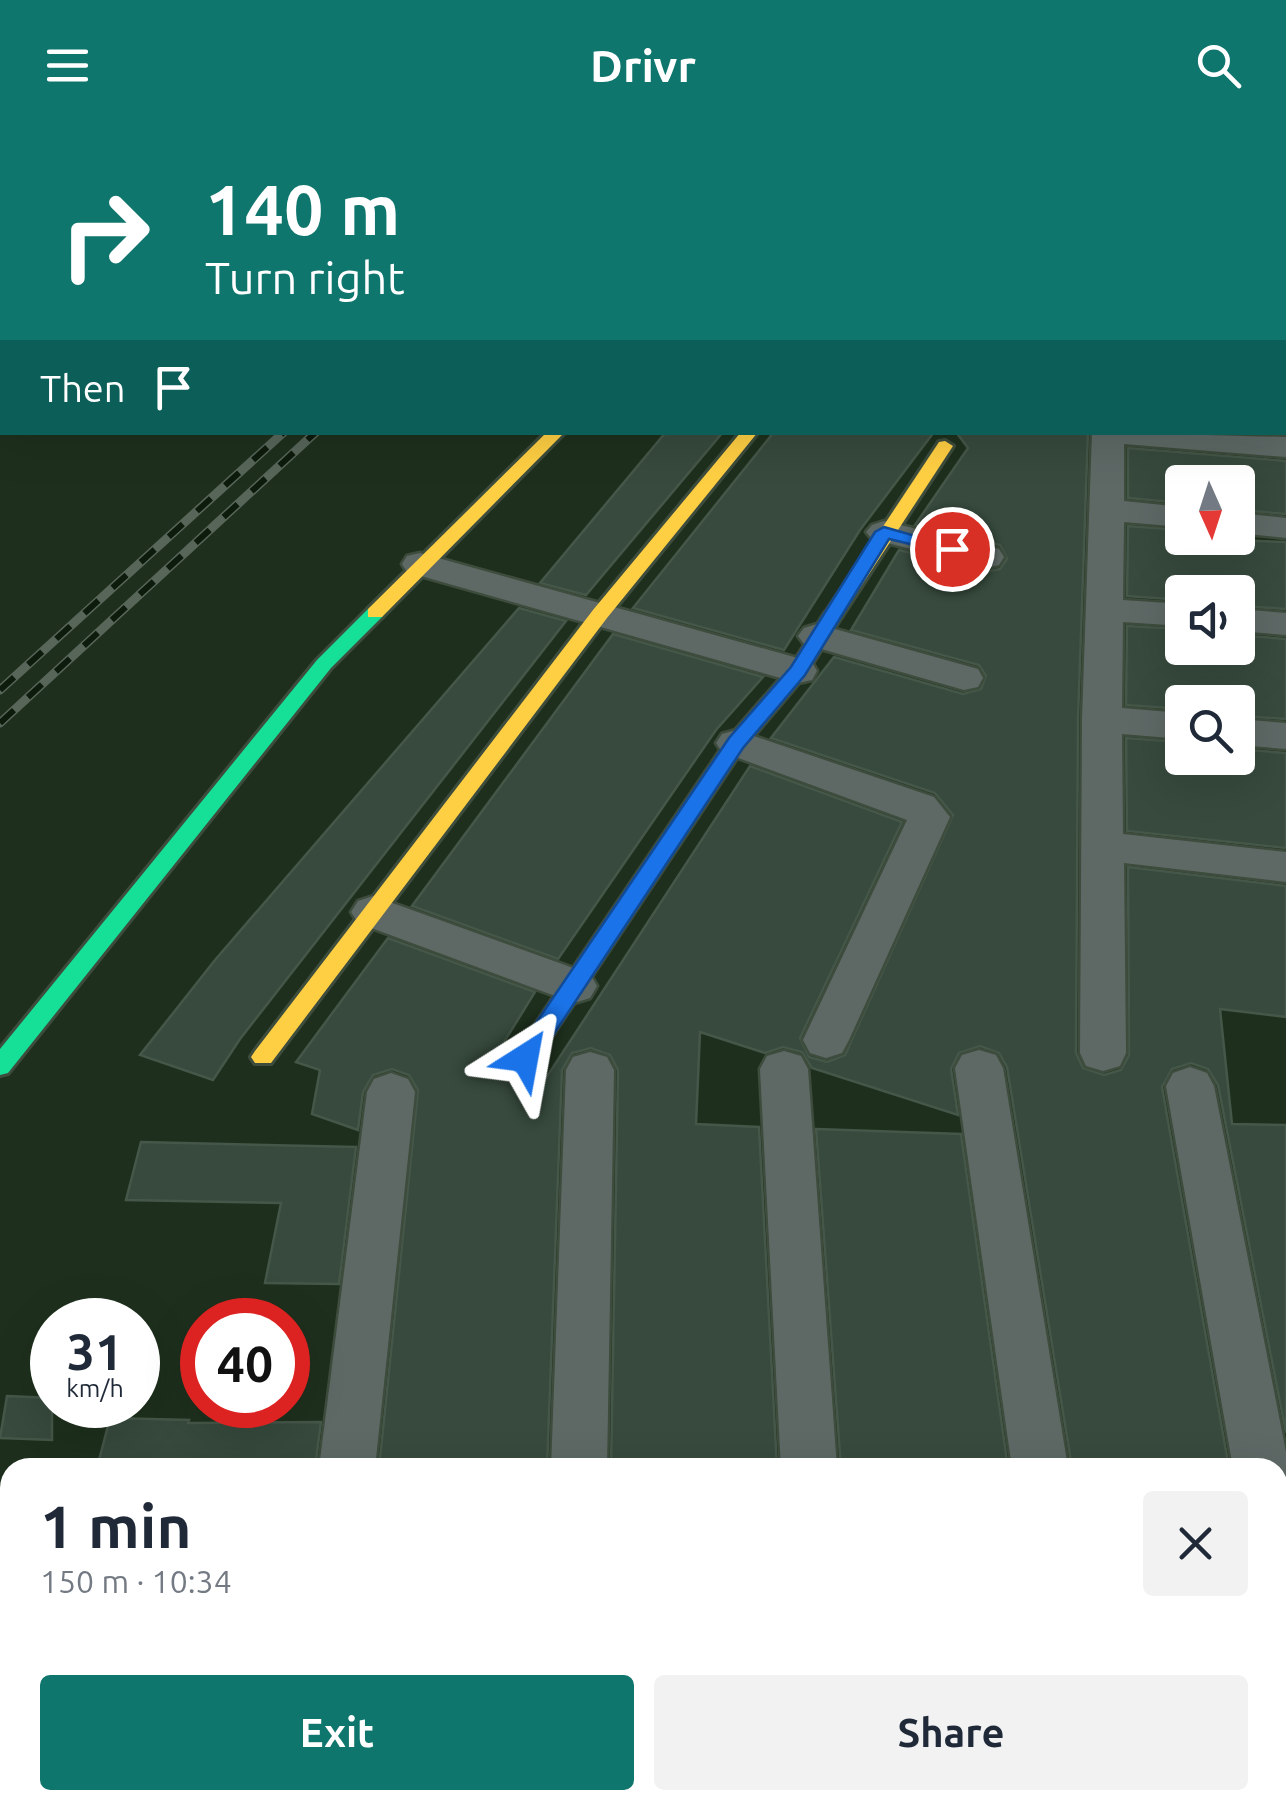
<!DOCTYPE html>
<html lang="en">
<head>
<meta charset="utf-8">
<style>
	body { margin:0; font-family:Ubuntu,sans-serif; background:#f2f2f3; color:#1f2937; height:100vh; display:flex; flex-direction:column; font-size:38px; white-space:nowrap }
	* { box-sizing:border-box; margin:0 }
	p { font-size:32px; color:#747a83 }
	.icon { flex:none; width:55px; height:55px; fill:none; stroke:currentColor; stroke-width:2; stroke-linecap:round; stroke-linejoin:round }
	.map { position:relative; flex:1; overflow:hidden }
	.details { position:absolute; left:0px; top:1328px; width:1288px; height:352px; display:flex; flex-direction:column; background:#fff; border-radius:30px 30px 0 0; box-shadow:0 10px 40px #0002 }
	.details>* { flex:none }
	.banner { position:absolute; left:0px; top:0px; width:1288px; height:305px; box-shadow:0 10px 40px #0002; background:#0f766e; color:#fff; overflow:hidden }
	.needle { width:65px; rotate:177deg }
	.tools { position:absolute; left:1165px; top:335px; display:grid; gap:20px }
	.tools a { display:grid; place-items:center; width:90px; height:90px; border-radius:10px; background:#fff; box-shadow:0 10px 40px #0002; font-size:50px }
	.speed { position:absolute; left:30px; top:1168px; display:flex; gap:20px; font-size:50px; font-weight:700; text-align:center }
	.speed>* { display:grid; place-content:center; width:130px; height:130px; border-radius:50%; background:#fff; box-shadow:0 10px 40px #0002; line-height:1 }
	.speed small { font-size:25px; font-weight:400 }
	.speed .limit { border:15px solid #d22; background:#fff; color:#111 }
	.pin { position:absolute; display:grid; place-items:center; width:85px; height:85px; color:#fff; margin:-42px; border:5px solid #fff; border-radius:50%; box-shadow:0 2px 10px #0007 }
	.me { position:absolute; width:110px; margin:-55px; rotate:34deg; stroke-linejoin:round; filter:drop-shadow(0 0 8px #0008) }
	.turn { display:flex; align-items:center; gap:35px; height:210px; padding:0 40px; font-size:45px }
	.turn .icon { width:130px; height:130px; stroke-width:2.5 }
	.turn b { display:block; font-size:70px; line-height:85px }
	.then { display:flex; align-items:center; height:95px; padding:0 40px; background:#0003; gap:20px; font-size:38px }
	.round { display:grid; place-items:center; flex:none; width:105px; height:105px; border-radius:10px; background:#f2f2f3 }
	.headline { display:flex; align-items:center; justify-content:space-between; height:170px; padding:0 40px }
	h1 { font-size:60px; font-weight:700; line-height:75px }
	.button { display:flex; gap:20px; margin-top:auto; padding:20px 40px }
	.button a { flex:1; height:115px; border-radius:10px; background:#0f766e; color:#fff; font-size:40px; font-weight:700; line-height:115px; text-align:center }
	.button a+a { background:#f2f2f3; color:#1f2937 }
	header { display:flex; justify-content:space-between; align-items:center; height:130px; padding:0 40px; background:#0f766e; color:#fff; font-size:45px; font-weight:700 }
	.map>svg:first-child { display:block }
	.building { fill:#374a3d; stroke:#455749; stroke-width:2.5 }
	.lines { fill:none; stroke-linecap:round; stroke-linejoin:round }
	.street-casing { stroke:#3d4c3c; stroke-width:5 }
	.fast-casing { stroke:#3d4c3c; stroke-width:6 }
	.slow-casing { stroke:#3d4c3c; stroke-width:6 }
	.jam-casing { stroke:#3d4c3c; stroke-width:6 }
	.street { fill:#5e6966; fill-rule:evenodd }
	.fast { fill:#16e098; fill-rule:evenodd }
	.slow { fill:#ffcf43; fill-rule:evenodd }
	.jam { fill:#f24e42; fill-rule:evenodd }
	.rail-casing { stroke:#58665a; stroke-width:9 }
	.rail { stroke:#0d1b0c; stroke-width:6; stroke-dasharray:19; stroke-linecap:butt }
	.route { fill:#1a73e8; stroke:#114b97; stroke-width:2.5 }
</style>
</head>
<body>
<header><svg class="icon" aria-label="menu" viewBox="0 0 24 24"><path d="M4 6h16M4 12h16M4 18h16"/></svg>Drivr<svg class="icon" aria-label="search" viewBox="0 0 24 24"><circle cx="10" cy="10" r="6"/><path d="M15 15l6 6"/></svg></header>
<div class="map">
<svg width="1286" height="1679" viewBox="0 0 1286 1679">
	<rect width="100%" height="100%" fill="#1e301d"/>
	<!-- building -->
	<g class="building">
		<path d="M 666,302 L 723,302 L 586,465 L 540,453 Z"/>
		<path d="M 774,302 L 934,302 L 860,400 L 784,520 L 633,478 Z"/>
		<path d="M 956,302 L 1088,302 L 1078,589 L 1076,923 L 1083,938 L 1104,945 L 1121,940 L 1129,925 L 1128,737 L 1286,756 L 1286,887 L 1220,879 L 1232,994 L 1286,995 L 1286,1303 L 1218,955 L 1208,939 L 1191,933 L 1172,939 L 1162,957 L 1229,1338 L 1072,1338 L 1007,937 L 999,923 L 980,916 L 959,923 L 951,939 L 958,985 L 812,938 L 802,922 L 783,917 L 765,923 L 700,902 L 696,994 L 759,997 L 777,1338 L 611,1336 L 618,940 L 610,925 L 591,918 L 572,923 L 562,940 L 547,1338 L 379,1338 L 418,960 L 409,945 L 392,939 L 373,945 L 363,962 L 358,1000 L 312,984 L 320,940 L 296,932 L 388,808 L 535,862 L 493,930 L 504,948 L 524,954 L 546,948 L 750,636 L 902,692 L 800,908 L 809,927 L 827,932 L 845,925 L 953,685 L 935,663 L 771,608 L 834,527 L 963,564 L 981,559 L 986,546 L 979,535 L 851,500 L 899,420 L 985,442 L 1000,439 L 1007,429 L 1000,415 L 915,395 L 968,318 Z"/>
		<path d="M 1128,318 L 1286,331 L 1286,384 L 1238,380 L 1238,352 L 1182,352 L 1182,373 L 1128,368 Z"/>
		<path d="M 1128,396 L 1182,400 L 1182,408 L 1286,412 L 1286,479 L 1238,476 L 1238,462 L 1182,462 L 1182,470 L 1127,466 Z"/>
		<path d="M 519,478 L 566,491 L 240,909 L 213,950 L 140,925 L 215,830 Z"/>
		<path d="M 1127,496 L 1182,499 L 1182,518 L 1238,518 L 1238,505 L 1286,509 L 1286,589 L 1238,586 L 1238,572 L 1182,572 L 1182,579 L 1126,575 Z"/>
		<path d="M 613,504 L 763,547 L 716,600 L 558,829 L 412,776 Z"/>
		<path d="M 1126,608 L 1182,612 L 1182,628 L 1238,628 L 1238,619 L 1286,623 L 1286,718 L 1127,701 Z"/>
		<path d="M 816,999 L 961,1004 L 1008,1338 L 841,1338 Z"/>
		<path d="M 141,1012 L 356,1017 L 339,1154 L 265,1153 L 281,1073 L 126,1070 Z"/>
		<path d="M 7,1266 L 52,1268 L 52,1310 L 0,1308 Z"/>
		<path d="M 110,1288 L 189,1290 L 188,1293 L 321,1292 L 315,1338 L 97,1338 Z"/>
	</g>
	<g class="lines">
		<defs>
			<g id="street">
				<path d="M 0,0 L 12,0 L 14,2 L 2,2 L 0,12 Z"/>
				<rect x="0" y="32" width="2" height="16"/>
				<rect x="1285" y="157" width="1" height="18"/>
				<rect x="1285" y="223" width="1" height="18"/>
				<path d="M 2,246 L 2,266 L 0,267 L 0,247 Z"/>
				<path d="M 1092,302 L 1286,307 L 1286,327 L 1124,314 L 1124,371 L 1182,377 L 1182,397 L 1124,392 L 1123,470 L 1182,474 L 1182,496 L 1123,492 L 1122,578 L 1182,583 L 1182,609 L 1122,604 L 1123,704 L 1286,722 L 1286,752 L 1124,733 L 1126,923 L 1120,936 L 1103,941 L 1086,936 L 1080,923 L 1082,589 Z"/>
				<path d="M 1238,383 L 1286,388 L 1286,408 L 1238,403 Z"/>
				<path d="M 884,391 L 999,419 L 1004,427 L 999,435 L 986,438 L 872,409 L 866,402 L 872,395 Z"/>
				<path d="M 420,423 L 812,532 L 817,541 L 812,550 L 798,553 L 407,442 L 402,434 L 407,426 Z"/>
				<path d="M 1238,479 L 1286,483 L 1286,505 L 1238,501 Z"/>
				<path d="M 817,494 L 978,539 L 983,548 L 978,557 L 964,560 L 804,514 L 798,506 L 804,498 Z"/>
				<path d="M 1238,589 L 1286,593 L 1286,619 L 1238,615 Z"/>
				<path d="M 736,600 L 934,667 L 950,687 L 849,910 L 842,923 L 826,928 L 810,923 L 803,910 L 907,690 L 722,622 L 716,613 L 722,604 Z"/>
				<path d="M 373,766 L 590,844 L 597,856 L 590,868 L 574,873 L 358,793 L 351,782 L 358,771 Z"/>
				<path d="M 979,920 L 996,925 L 1003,938 L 1068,1338 L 1012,1338 L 955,938 L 962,925 Z"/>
				<path d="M 784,921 L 801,926 L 808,939 L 837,1338 L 781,1338 L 760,939 L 767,926 Z"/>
				<path d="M 590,922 L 607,927 L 614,940 L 607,1338 L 551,1338 L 566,940 L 573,927 Z"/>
				<path d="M 1190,937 L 1207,943 L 1214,956 L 1286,1322 L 1286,1345 L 1278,1358 L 1278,1338 L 1233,1338 L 1166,956 L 1173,943 Z"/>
				<path d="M 391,943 L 408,949 L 415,962 L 375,1338 L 319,1338 L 367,962 L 374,949 Z"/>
				<path d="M 0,1363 L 10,1364 L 10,1418 L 0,1417 Z"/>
				<path d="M 1278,1399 L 1286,1402 L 1286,1500 L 1278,1497 Z"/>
				<path d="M 87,1670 L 151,1670 L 149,1679 L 85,1679 Z"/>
				<path d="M 236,1670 L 300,1670 L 299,1679 L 235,1679 Z"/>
				<rect x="496" y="1670" width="64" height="9"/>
				<path d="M 757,1670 L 821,1670 L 822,1679 L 758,1679 Z"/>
				<path d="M 1021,1670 L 1085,1670 L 1086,1679 L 1022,1679 Z"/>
			</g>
			<g id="fast">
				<path d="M 1026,0 L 1045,0 L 1046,2 L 1027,2 Z"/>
				<rect x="1285" y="44" width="1" height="8"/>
				<rect x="1285" y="81" width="1" height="8"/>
				<rect x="1285" y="96" width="1" height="9"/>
				<path d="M 375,477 L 384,483 L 382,487 L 331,538 L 8,943 L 0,945 L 0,919 L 317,530 L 368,479 Z"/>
			</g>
			<g id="slow">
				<path d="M 1092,0 L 1112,0 L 1113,2 L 1093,2 Z"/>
				<path d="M 547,302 L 565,302 L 382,487 L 368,487 L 368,479 Z"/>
				<path d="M 741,302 L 758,302 L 607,488 L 271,933 L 255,933 L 251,927 L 255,921 L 593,480 Z"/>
				<path d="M 945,311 L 953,316 L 841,487 L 832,493 L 825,491 L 823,487 L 939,312 Z"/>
			</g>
			<g id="jam">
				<path d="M 897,0 L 917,0 L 918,2 L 898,2 Z"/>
				<path d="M 974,0 L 993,0 L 994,2 L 975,2 Z"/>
				<path d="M 832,481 L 841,487 L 805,545 L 743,618 L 533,934 L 517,934 L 513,928 L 517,922 L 729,608 L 791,537 L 825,483 Z"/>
			</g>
		</defs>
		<!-- street casing -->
		<use href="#street" class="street-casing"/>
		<!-- fast casing -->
		<use href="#fast" class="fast-casing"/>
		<!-- slow casing -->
		<use href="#slow" class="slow-casing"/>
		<!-- jam casing -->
		<use href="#jam" class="jam-casing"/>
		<!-- street -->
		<use href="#street" class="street"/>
		<!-- fast -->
		<use href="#fast" class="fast"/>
		<!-- slow -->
		<use href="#slow" class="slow"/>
		<!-- jam -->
		<use href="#jam" class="jam"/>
		<defs>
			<g id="rail">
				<path d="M 0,560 L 284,302"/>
				<path d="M 0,593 L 316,302"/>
			</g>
		</defs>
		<!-- rail casing -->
		<use href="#rail" class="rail-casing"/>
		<!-- rail -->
		<use href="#rail" class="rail"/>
	</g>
	<!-- route -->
	<path class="route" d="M 884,397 L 961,419 L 952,424 L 889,409 L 805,545 L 743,618 L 534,934 L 517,934 L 517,921 L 729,608 L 791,537 L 875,402 Z"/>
</svg>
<div class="tools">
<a><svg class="needle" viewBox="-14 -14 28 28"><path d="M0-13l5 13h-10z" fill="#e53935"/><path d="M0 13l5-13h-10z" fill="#747a83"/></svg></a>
<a><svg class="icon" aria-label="sound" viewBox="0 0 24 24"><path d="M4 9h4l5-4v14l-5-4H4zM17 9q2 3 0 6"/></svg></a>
<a><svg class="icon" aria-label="search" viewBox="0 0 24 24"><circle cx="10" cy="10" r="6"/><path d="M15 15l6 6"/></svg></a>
</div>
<div class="speed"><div>31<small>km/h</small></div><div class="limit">40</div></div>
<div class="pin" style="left:952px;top:419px;background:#d93025"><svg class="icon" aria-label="arrive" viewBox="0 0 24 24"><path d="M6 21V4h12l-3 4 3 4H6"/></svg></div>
<svg class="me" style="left:525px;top:928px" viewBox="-20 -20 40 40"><path d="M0-17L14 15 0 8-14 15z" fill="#1a73e8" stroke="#fff" stroke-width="4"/></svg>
<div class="banner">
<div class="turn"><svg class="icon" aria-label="right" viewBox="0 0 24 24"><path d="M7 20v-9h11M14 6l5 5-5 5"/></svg><div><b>140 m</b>Turn right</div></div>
<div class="then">Then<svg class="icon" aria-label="arrive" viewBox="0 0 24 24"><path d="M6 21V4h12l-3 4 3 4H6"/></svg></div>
</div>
<section class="details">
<div class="headline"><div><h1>1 min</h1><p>150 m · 10:34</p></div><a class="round"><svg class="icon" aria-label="close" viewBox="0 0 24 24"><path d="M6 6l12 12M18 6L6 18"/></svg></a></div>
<div class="button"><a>Exit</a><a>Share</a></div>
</section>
</div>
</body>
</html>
